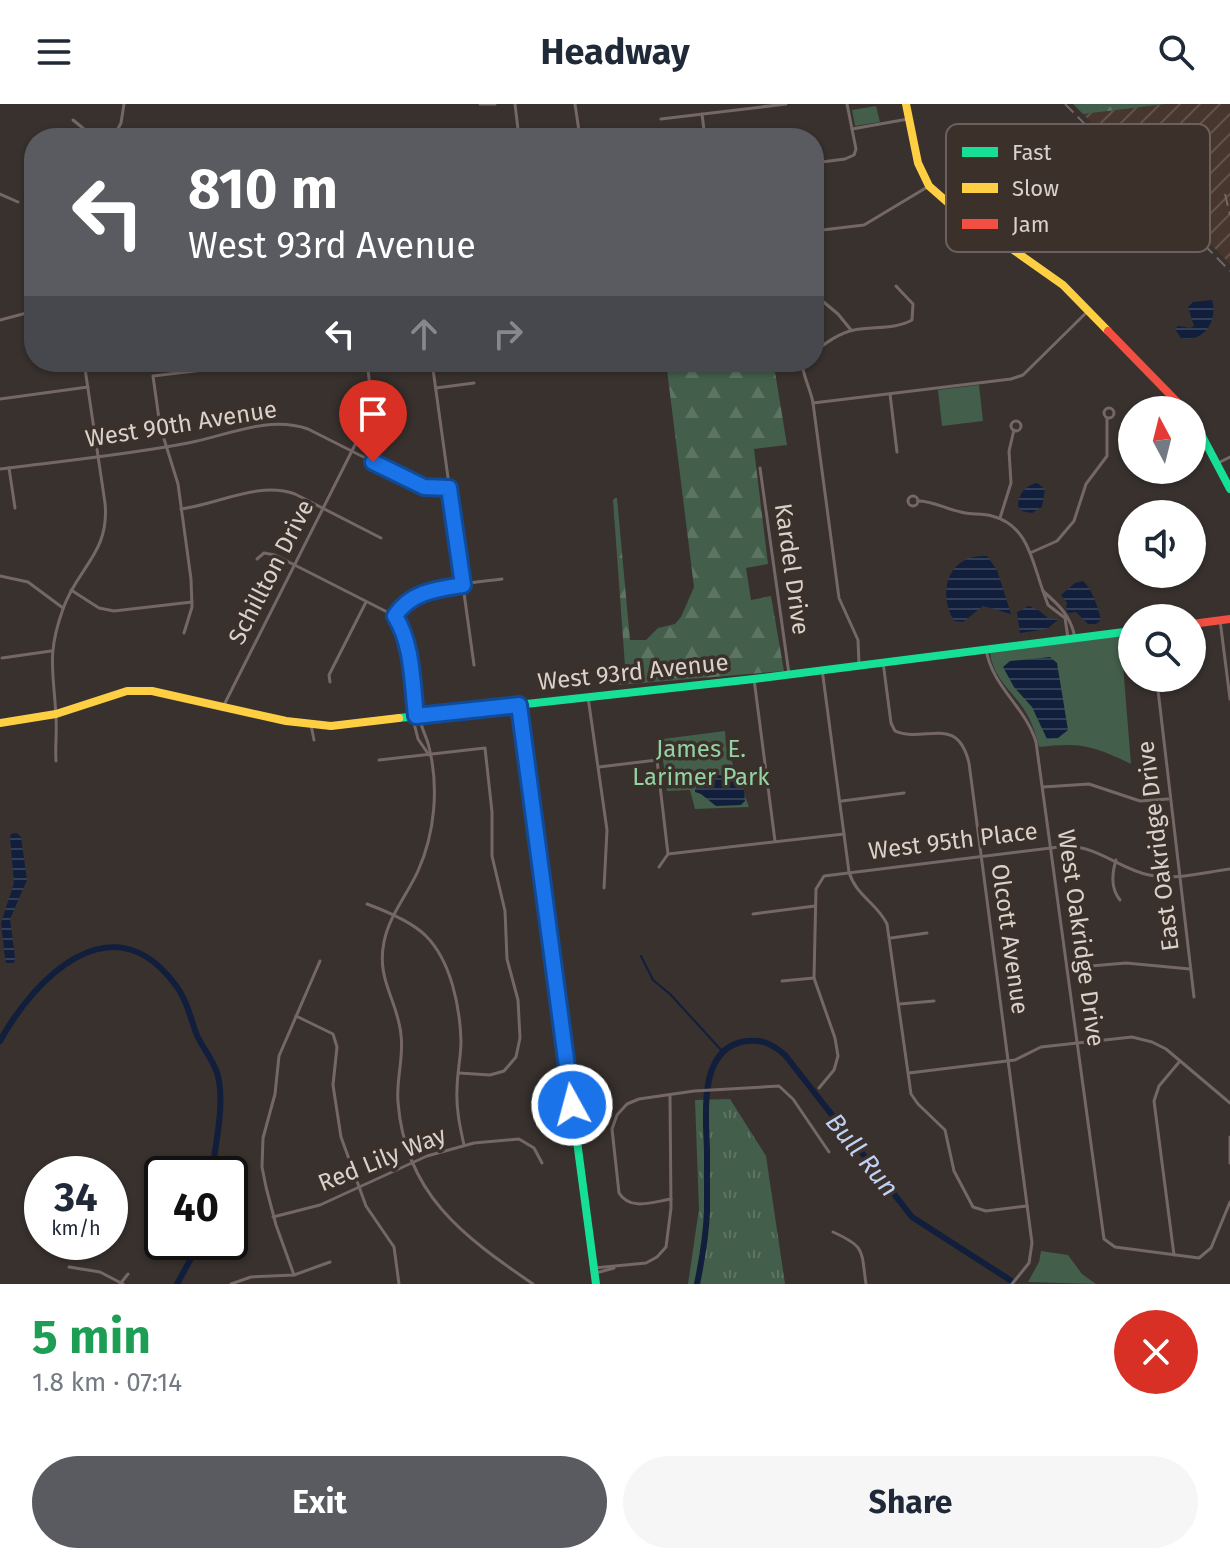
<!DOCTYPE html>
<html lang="en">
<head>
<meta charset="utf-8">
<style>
	body { margin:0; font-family:"Fira Sans",sans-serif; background:#f6f6f7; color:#1f2937; height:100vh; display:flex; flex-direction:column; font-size:30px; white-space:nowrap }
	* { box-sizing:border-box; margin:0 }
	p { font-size:26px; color:#747a83 }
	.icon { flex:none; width:44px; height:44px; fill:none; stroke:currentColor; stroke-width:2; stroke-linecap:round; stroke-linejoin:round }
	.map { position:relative; height:1180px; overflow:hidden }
	.drawer { display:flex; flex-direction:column; background:#fff; flex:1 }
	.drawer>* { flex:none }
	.guide { position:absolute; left:24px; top:24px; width:800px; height:244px; border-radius:32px; box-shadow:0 2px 6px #0004; background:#595b61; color:#fff; overflow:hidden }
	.needle { width:52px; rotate:353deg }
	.controls { position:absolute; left:1118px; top:292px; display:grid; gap:16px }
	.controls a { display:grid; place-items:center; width:88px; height:88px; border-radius:50%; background:#fff; box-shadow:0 2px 6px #0004; font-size:40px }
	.speed { position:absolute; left:24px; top:1052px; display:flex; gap:16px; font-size:40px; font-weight:700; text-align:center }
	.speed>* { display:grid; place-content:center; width:104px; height:104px; border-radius:50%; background:#fff; box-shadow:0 2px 6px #0004; line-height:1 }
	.speed small { font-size:20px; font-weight:400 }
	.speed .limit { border:4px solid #111; border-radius:12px; background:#fff; color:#111 }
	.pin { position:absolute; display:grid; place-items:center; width:68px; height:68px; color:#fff; margin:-82px -34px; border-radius:50% 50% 50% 0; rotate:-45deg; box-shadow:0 0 8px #0007 }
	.pin .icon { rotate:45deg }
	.me { position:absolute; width:88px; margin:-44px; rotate:353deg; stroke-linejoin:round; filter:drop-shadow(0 0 6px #0008) }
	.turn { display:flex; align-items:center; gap:28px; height:168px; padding:0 32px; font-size:36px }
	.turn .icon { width:104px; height:104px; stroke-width:2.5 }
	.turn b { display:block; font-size:56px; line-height:68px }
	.lanes { display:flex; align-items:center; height:76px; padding:0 32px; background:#0003; justify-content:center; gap:40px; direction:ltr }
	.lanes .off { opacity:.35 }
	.round { display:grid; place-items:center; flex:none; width:84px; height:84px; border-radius:42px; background:#f6f6f7 }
	.overview { display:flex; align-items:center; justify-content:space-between; height:136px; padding:0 32px }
	h1 { font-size:48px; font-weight:700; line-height:60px; color:#1e9e55 }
	.primary-button { display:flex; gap:16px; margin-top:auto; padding:16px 32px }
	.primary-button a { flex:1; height:92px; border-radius:48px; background:#595b61; color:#fff; font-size:32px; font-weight:700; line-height:92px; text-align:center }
	.primary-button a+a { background:#f6f6f7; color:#1f2937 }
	header { display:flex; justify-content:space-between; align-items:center; height:104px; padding:0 32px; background:#fff; font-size:36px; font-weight:700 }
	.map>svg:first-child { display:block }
	.industrial { fill:url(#industrial-furrows) }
	.grass { fill:url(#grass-tufts) }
	.forest { fill:url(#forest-firs) }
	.green { fill:#435e4a }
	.water { fill:url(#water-rules) }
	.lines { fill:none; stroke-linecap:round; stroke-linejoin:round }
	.stream { stroke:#111e3c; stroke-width:2 }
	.river { stroke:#111e3c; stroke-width:6 }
	.street { stroke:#756765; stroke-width:3 }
	.fast { stroke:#16e098; stroke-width:8 }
	.slow { stroke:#ffcf43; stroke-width:8 }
	.jam { stroke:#f24e42; stroke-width:8 }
	.rail { stroke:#706865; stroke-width:2; stroke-dasharray:12 6; stroke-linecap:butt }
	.route-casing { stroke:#114b97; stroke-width:20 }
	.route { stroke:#1a73e8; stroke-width:14 }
	.labels { text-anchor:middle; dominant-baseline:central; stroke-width:7; stroke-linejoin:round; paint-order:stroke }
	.street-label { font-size:24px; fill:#d8d1cc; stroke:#3c302a }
	.park-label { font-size:24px; fill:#91d4a4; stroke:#3c302a }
	.water-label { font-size:26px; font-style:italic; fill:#bed2f8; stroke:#3c302a }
	.key { fill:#3c302a; stroke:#6b605b; stroke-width:2 }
	.key-label { font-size:22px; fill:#d8d1cc }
</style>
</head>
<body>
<header><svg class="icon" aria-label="menu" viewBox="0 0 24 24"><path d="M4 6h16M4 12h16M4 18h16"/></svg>Headway<svg class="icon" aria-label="search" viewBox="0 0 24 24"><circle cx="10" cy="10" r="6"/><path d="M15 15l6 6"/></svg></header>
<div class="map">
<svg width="1230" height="1180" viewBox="0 0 1230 1180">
	<defs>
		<pattern id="industrial-furrows" width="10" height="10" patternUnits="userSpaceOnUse" patternTransform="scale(2)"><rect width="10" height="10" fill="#47362d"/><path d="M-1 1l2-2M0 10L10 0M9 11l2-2" fill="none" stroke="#61524a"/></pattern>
		<pattern id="grass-tufts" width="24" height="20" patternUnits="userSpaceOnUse" patternTransform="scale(2)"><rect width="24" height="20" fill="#435e4a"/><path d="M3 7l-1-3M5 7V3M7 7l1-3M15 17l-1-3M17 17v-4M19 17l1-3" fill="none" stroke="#5d7463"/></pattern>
		<pattern id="forest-firs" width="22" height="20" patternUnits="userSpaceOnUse" patternTransform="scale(2)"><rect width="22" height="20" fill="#435e4a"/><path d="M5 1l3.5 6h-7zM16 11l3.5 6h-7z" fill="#5d7463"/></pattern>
		<pattern id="water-rules" width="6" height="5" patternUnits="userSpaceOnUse" patternTransform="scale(2)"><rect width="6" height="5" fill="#111e3c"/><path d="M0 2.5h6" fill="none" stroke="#333e57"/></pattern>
	</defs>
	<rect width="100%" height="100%" fill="#38312e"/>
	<!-- industrial -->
	<path class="industrial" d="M 1166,0 L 1230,0 L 1230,160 L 1083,10 Z"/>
	<!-- grass -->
	<path class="grass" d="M 730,995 L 766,1052 L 785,1180 L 688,1180 L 699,1105 L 695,996 Z"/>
	<!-- forest -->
	<g class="forest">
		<path d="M 1073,0 L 1166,0 L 1083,10 Z"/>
		<path d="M 666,258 L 797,258 L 798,265 L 775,268 L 787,341 L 754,345 L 768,460 L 746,464 L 751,496 L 771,492 L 784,567 L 618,581 L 624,573 L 625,562 L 613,396 L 615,394 L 617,394 L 630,536 L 646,536 L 658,524 L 675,520 L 681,513 L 694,483 Z"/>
	</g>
	<!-- green -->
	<g class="green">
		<path d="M 876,2 L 880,18 L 855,22 L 852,6 Z"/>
		<path d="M 979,281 L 983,317 L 942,322 L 938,286 Z"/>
		<path d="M 1132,529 L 1132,559 L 1123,561 L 1131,660 C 1094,642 1080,638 1039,643 C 1036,631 1032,618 1025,607 C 1012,586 993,575 990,548 L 993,545 Z"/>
		<path d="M 725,627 L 726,642 L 749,703 L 695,705 L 690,686 L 667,687 L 663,656 L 655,636 Z"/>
		<path d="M 1041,1147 L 1068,1151 L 1082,1170 L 1096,1180 L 1028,1178 L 1039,1158 Z"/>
	</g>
	<!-- water -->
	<g class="water">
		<path d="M 1212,196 C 1218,216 1205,239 1181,234 L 1175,225 L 1178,222 L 1190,224 L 1194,222 L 1188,203 L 1193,198 Z"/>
		<path d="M 1037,379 L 1045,385 L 1042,403 L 1032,409 L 1022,407 L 1018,402 C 1018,390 1026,381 1037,379 Z"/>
		<path d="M 987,452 L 997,466 L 1011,510 L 983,502 L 963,518 L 954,517 C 937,487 948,450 987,452 Z"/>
		<path d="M 1083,477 C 1093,486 1098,504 1101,516 L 1096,520 L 1088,520 L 1076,508 L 1068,509 L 1066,505 L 1067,499 L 1061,491 L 1075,479 Z"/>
		<path d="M 1029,502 L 1038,506 L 1048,514 L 1059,515 L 1047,525 L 1020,529 L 1017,508 Z"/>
		<path d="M 1050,553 L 1057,559 L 1068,626 L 1058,634 L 1047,635 L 1032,603 L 1014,583 L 1003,563 L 1010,557 Z"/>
		<path d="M 715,670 L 743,677 L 745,697 L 741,701 L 716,702 L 701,690 L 695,688 L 695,685 L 704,674 Z"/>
		<path d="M 17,729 L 21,733 L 27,776 L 10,815 L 15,854 L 14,859 L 6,859 L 5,854 L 1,819 L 14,779 L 10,733 L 11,730 Z"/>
	</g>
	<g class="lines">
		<!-- stream -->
		<path class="stream" d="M 641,852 L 653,876 L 670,890 L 722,947"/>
		<!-- river -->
		<g class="river">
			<path d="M 0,937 C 34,875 111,796 174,879 C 186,894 190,912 196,929 C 202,944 214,956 218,972 C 225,1002 215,1040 212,1070"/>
			<path d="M 177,1180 L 200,1138"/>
			<path d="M 697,1180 C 702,1156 706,1132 707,1107 C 707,1087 707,1066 707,1046 C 706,1012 698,949 741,938 C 760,934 771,939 785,951 L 912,1113 L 1010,1176"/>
		</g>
		<!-- street -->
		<g class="street">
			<path d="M 480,0 L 495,0"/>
			<path d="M 515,0 L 519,34"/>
			<path d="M 575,0 L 580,34"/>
			<path d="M 702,10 L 705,34"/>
			<path d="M 661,15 L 786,0"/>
			<path d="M 73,16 L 95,34"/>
			<path d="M 852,25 L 908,15"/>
			<path d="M 113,34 L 121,19 L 124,0"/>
			<path d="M 814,59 L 845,55 L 854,51 L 856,45 L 847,0"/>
			<path d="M 0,90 L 18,98"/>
			<path d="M 814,127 L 864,121 L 929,82"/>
			<path d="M 814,190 L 838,210 L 851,226"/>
			<path d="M 0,216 L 34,207"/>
			<path d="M 814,248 C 826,239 839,229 854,226 C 873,222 894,226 912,216 L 913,200 L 896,182"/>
			<path d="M 432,258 L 474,561"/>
			<path d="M 802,258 C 802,270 811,286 813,299 L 839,494 L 858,536 L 859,560"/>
			<path d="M 436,284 L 474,279"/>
			<path d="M 890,290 L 897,348"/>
			<path d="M 0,295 L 88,283"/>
			<path d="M 813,299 L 1011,275 L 1023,271 L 1089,206"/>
			<circle cx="1109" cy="309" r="5"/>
			<circle cx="1016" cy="322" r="5"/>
			<path d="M 1218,359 L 1230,353"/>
			<path d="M 9,364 L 15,404"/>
			<path d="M 760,364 L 789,570"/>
			<path d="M 0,365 C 62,357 126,351 188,339 C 226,332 268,311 308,325 L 421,382 L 435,385 L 449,384"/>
			<circle cx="913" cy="397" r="5"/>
			<path d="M 918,397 C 934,397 945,405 961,408 C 971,411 982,409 992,412 C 1028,421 1032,457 1043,487"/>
			<path d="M 181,405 C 218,400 259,377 295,390 L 381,434"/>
			<path d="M 1000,414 L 1011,379 L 1009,347 L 1014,326"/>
			<path d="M 1030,449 L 1057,437 L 1074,417 L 1086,380 L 1107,352 L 1107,314"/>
			<path d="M 257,455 L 264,449 L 275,451 L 395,512 C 413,540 412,578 416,611"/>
			<path d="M 0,472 L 28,478 L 63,504"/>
			<path d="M 71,486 L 99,504 L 114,507 L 192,498"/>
			<path d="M 395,512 C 417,479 466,480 502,475"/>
			<path d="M 1220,516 L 1230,595"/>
			<path d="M 184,529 L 192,503 L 191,475 L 178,380 L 160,322 L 153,272 L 271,258"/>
			<path d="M 1068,534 L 1065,514 L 1048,501 L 1043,487 C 1059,501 1071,512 1075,534"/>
			<path d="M 986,545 C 992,583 1025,602 1036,638 L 1104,1135 L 1115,1143 L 1199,1154 L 1211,1144 L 1230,1098"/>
			<path d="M 2,554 L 51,547"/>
			<path d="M 883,558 L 891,619 L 895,627 C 924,640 957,609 969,659 L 1032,1139 L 1029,1159 L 1012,1180"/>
			<path d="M 822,565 L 849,768 C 856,792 877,799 887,820 L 911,990 L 918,1000 L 945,1026 L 954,1067 L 973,1103 L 986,1107 L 1027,1102"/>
			<path d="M 754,575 L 775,737"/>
			<path d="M 330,578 L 329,571 L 366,498"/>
			<path d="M 1158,586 L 1194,893"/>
			<path d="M 588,593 L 607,726 L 604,784"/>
			<path d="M 223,603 L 369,313 L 372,298 L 367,258"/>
			<path d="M 420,614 C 421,625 427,633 429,643 C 439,683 435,729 418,767 C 407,791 389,812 384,838 C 376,876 398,897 401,931 C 404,954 396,975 398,998 C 405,1090 463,1132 533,1180"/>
			<path d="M 413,615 L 418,635 L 429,651"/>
			<path d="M 311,621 L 314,636"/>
			<path d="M 379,656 L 485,644 L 492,708 L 492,752 L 505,807 L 507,855 L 518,896 L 520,934 L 516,953 L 504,967 L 490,971 L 459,969"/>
			<path d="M 56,657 C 55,643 57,629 56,614 C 54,568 46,552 63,505 C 77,464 110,449 105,399 L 84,258"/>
			<path d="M 599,663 L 657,656 L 668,750 L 659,763"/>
			<path d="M 1043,683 L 1089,680 L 1140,697 L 1168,695"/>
			<path d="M 842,697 L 904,689"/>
			<path d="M 668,750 L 844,730"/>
			<path d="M 1116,756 C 1112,769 1111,785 1120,796"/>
			<path d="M 367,800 C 386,807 412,818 426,832 C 451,857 460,903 461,937 C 461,953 457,969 457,986 C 456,1005 460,1023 464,1041"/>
			<path d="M 753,810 L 815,802"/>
			<path d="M 891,834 L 927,829"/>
			<path d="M 1067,864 L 1126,859 L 1190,865"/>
			<path d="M 782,877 L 814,874"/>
			<path d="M 900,900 L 934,897"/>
			<path d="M 296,912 L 333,930 L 337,943 L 333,981 L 341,1033 L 366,1102 L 394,1143 L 399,1180"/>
			<path d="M 909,969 L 1015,956 L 1041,943 L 1132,933 L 1152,938 L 1166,945 L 1230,999"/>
			<path d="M 819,984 L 834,966 L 838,952 L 835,934 L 814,874 L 816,785 L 824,772 L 1067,742 C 1099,743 1120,765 1149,771 C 1175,777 1205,768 1230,765"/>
			<path d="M 1230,1033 L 1230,1059"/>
			<path d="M 671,1095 C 653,1098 630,1107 619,1089 L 612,1025 L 617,1011 L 627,1000 L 639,995 L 694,987 L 779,982 L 793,995 L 829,1048"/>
			<path d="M 273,1113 L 320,1101 L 427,1052 L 474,1039 L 519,1035 L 534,1044 L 542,1059"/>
			<path d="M 833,1128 C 866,1143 861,1146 866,1180"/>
			<path d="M 1174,1151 L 1154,997 L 1159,982 L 1180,957"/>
			<path d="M 69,1163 L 100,1168 L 123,1180"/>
			<path d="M 594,1164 L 646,1159 L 657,1153 L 666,1143 L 671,1104 L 670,991"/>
			<path d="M 596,1169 L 614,1164"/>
			<path d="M 294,1171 L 276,1121 L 266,1083 L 262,1063 L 263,1034 L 275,990 L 279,952 L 320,857"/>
			<path d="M 120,1180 L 128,1170"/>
			<path d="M 231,1180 L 251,1173 L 294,1171 L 330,1158"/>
		</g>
		<!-- fast -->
		<g class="fast">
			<path d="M 1192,313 L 1230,385"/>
			<path d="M 519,601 L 596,1180"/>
			<path d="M 399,614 L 754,575 L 1132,527"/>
		</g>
		<!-- slow -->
		<g class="slow">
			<path d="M 906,0 L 918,59 L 929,82 L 954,104 L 1063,181 L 1108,227"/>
			<path d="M 0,619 L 56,610 L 127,587 L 152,587 L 286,617 L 331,622 L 399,614"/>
		</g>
		<!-- jam -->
		<g class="jam">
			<path d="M 1108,227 L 1185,306"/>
			<path d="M 1192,520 L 1230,515"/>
		</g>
		<!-- rail -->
		<g class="rail">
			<path d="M 1065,0 L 1230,167"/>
			<path d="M 1225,90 L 1230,111"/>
		</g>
	</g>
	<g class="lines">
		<defs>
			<path id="route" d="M 373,358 L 424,383 L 449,384 L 463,481 C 437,485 410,488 395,512 C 413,541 412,579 416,612 L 519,601 L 572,1001"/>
		</defs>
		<!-- route casing -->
		<use href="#route" class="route-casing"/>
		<!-- route -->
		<use href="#route" class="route"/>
	</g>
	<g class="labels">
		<!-- street labels -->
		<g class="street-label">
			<text transform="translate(181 320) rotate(-9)">West 90th Avenue</text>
			<text transform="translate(792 465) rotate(82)">Kardel Drive</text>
			<text transform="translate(271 468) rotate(-63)">Schillton Drive</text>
			<text transform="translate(633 568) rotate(-6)">West 93rd Avenue</text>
			<text transform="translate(953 737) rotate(-7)">West 95th Place</text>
			<text transform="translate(1158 742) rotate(-97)">East Oakridge Drive</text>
			<text transform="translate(1081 834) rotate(82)">West Oakridge Drive</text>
			<text transform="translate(1010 835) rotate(82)">Olcott Avenue</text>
			<text transform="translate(382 1055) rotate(-22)">Red Lily Way</text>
		</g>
		<!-- park labels -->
		<g class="park-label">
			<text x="701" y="645">James E.<tspan x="701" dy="28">Larimer Park</tspan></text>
		</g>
		<!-- water labels -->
		<g class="water-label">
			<text transform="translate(862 1051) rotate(51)">Bull Run</text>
		</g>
	</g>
	<!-- legend -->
	<rect x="946" y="20" width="264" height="128" rx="12" class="key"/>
	<rect x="962" y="43" width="36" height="10" fill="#16e098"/>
	<rect x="962" y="79" width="36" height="10" fill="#ffcf43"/>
	<rect x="962" y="115" width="36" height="10" fill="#f24e42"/>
	<g class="key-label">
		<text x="1012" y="56">Fast</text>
		<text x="1012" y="92">Slow</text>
		<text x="1012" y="128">Jam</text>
	</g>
</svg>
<div class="controls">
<a><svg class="needle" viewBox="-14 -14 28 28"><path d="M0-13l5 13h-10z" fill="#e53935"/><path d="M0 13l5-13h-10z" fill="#747a83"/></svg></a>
<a><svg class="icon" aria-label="sound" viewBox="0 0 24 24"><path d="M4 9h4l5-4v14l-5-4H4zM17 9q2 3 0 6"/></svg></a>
<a><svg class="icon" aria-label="search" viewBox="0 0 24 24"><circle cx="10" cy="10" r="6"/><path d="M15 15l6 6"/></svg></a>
</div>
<div class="speed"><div>34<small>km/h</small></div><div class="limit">40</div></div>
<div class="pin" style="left:373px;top:358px;background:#d93025"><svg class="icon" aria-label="arrive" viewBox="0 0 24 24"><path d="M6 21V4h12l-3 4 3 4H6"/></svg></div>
<svg class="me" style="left:572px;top:1001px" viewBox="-20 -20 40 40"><circle r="17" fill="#1a73e8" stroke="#fff" stroke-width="3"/><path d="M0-11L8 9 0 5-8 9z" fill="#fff"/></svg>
<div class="guide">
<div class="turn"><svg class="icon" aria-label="left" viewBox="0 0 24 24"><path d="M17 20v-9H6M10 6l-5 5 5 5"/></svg><div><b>810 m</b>West 93rd Avenue</div></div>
<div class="lanes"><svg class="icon" aria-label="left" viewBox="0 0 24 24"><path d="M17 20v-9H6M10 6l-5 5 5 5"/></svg><svg class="icon off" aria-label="ahead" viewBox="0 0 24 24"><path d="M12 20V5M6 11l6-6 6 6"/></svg><svg class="icon off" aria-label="right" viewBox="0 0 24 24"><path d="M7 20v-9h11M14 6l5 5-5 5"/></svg></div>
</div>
</div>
<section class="drawer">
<div class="overview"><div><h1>5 min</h1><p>1.8 km · 07:14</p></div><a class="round" style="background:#d93025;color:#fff"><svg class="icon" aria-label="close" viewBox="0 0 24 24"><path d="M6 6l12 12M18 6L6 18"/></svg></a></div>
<div class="primary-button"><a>Exit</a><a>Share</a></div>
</section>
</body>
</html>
